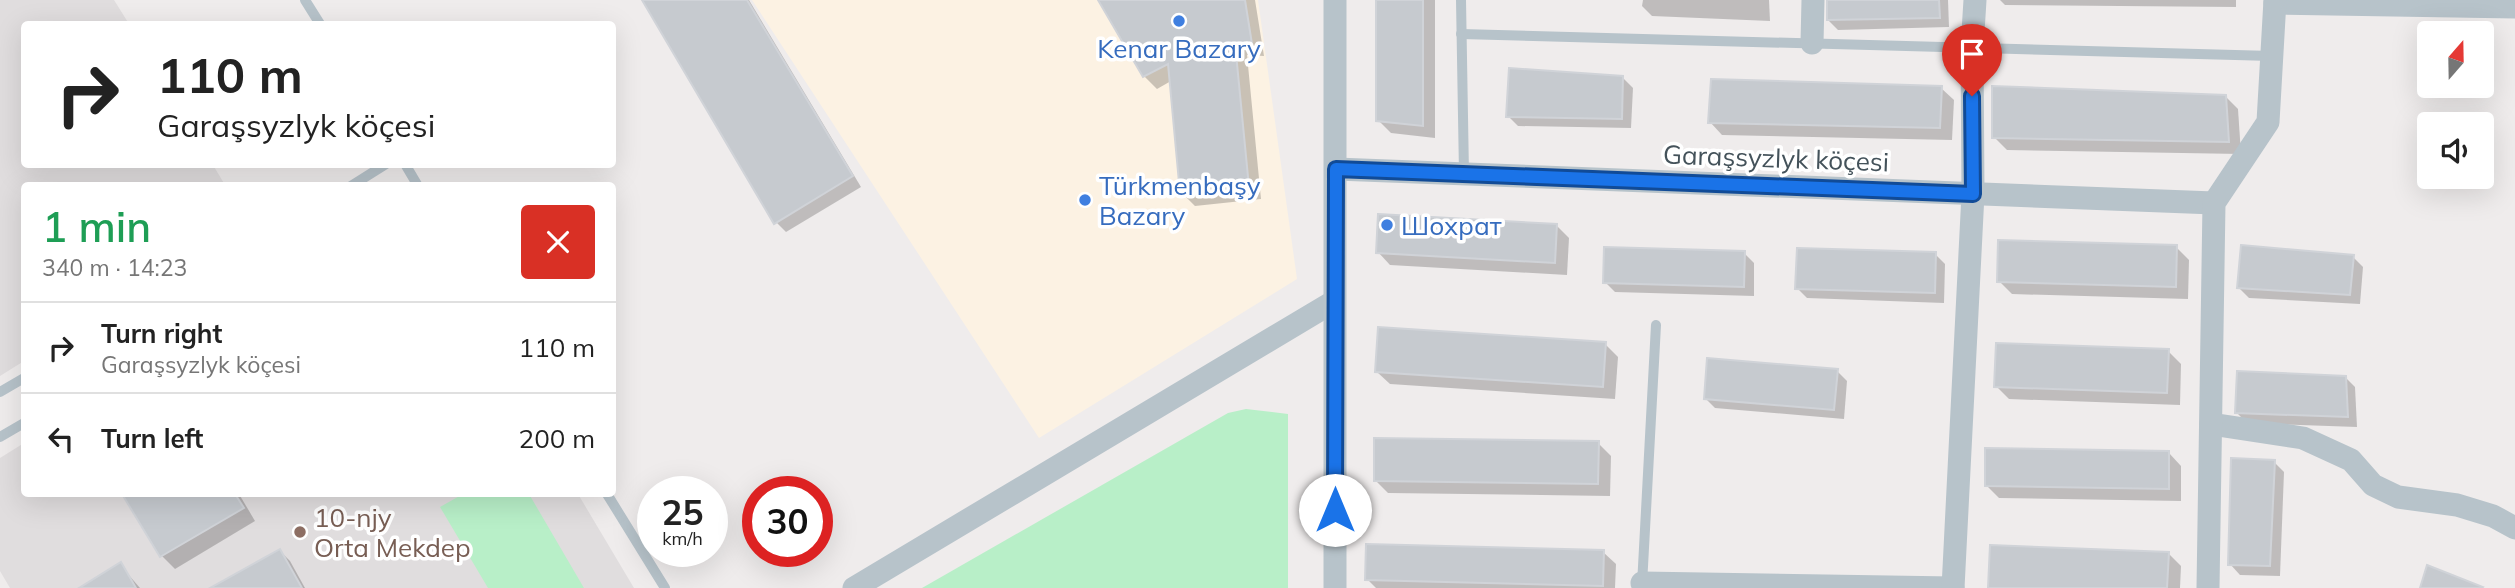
<!DOCTYPE html>
<html lang="en">
<head>
<meta charset="utf-8">
<style>
	body { margin:0; font-family:Mulish,sans-serif; background:#f6f6f6; color:#222; height:100vh; display:flex; flex-direction:column; font-size:26px; white-space:nowrap }
	* { box-sizing:border-box; margin:0 }
	p { font-size:23px; color:#767676 }
	.icon { flex:none; width:38px; height:38px; fill:none; stroke:currentColor; stroke-width:2; stroke-linecap:round; stroke-linejoin:round }
	.map { position:relative; flex:1; overflow:hidden }
	.drawer { position:absolute; left:21px; top:182px; width:595px; height:315px; display:flex; flex-direction:column; background:#fff; border-radius:7px; box-shadow:0 7px 28px #0002 }
	.drawer>* { flex:none }
	.guide { position:absolute; left:21px; top:21px; width:595px; height:147px; border-radius:7px; box-shadow:0 7px 28px #0002; background:#fff; color:#222; overflow:hidden }
	.needle { width:46px; rotate:20deg }
	.controls { position:absolute; left:2417px; top:21px; display:grid; gap:14px }
	.controls a { display:grid; place-items:center; width:77px; height:77px; border-radius:7px; background:#fff; box-shadow:0 7px 28px #0002; font-size:35px }
	.speed { position:absolute; left:637px; top:476px; display:flex; gap:14px; font-size:35px; font-weight:700; text-align:center }
	.speed>* { display:grid; place-content:center; width:91px; height:91px; border-radius:50%; background:#fff; box-shadow:0 7px 28px #0002; line-height:1 }
	.speed small { font-size:18px; font-weight:400 }
	.speed .limit { border:10px solid #d22; background:#fff; color:#111 }
	.pin { position:absolute; display:grid; place-items:center; width:60px; height:60px; color:#fff; margin:-72px -30px; border-radius:50% 50% 50% 0; rotate:-45deg; box-shadow:0 0 7px #0007 }
	.pin .icon { rotate:45deg }
	.me { position:absolute; width:77px; margin:-38px; rotate:0deg; stroke-linejoin:round; filter:drop-shadow(0 0 5px #0008) }
	.turn { display:flex; align-items:center; gap:24px; height:147px; padding:0 21px; font-size:32px }
	.turn .icon { width:91px; height:91px; stroke-width:2.5 }
	.turn b { display:block; font-size:49px; line-height:60px }
	.round { display:grid; place-items:center; flex:none; width:74px; height:74px; border-radius:7px; background:#f6f6f6 }
	.summary { display:flex; align-items:center; justify-content:space-between; height:119px; padding:0 21px }
	h1 { font-size:42px; font-weight:600; line-height:52px; color:#1e9e55 }
	ul { padding:0; list-style:none }
	li { display:flex; align-items:center; gap:21px; height:91px; padding:0 21px; border-top:2px solid #e0e0e0 }
	li div { flex:1 }
	li b { display:block; font-size:26px }
	li em { font-style:normal }
	.map>svg:first-child { display:block }
	.commercial { fill:#fcf2e3 }
	.education { fill:#e0ddde }
	.green { fill:#b8efc8 }
	.shadow { fill:#0003 }
	.building { fill:#c6cacf; stroke:#d0d3d8; stroke-width:2 }
	.lines { fill:none; stroke-linecap:round; stroke-linejoin:round }
	.service { stroke:#b7c3ca; stroke-width:10 }
	.minor { stroke:#b7c3ca; stroke-width:23 }
	.route-casing { stroke:#114b97; stroke-width:18 }
	.route { stroke:#1a73e8; stroke-width:12 }
	.shop-dot { fill:#3f7fe0; stroke:#fff; stroke-width:2.5 }
	.education-dot { fill:#8d6e63; stroke:#fff; stroke-width:2.5 }
	.labels { text-anchor:middle; dominant-baseline:central; stroke-width:7; stroke-linejoin:round; paint-order:stroke }
	.shop-label { font-size:26px; fill:#366cbe; stroke:#fff; text-anchor:start }
	.street-label { font-size:26px; fill:#44525a; stroke:#fff }
	.education-label { font-size:26px; fill:#785e54; stroke:#fff; text-anchor:start }
</style>
</head>
<body>
<div class="map">
<svg width="2515" height="588" viewBox="0 0 2515 588">
	<rect width="100%" height="100%" fill="#efecec"/>
	<!-- commercial -->
	<path class="commercial" d="M 752,0 L 1258,0 L 1297,279 L 1039,438 Z"/>
	<!-- education -->
	<g class="education">
		<path d="M 0,0 L 114,0 L 129,24 L 24,24 L 24,164 L 213,165 L 225,185 L 24,186 L 24,361 L 0,376 Z"/>
		<path d="M 24,443 L 24,494 L 578,494 L 634,588 L 10,588 L 0,571 L 0,458 Z"/>
	</g>
	<!-- green -->
	<g class="green">
		<path d="M 1246,409 L 1288,414 L 1288,588 L 922,588 L 1228,413 Z"/>
		<path d="M 463,494 L 529,494 L 584,588 L 488,588 L 440,507 Z"/>
	</g>
	<!-- shadow -->
	<g class="shadow">
		<path d="M 643,0 L 749,0 L 861,187 L 786,232 L 776,222 Z"/>
		<path d="M 1100,0 L 1255,0 L 1264,56 L 1247,55 L 1261,199 L 1195,206 L 1182,193 L 1171,81 L 1157,89 L 1144,76 Z"/>
		<path d="M 1378,0 L 1435,0 L 1435,138 L 1391,133 L 1378,120 Z"/>
		<path d="M 1643,0 L 1769,0 L 1770,21 L 1652,16 L 1642,6 Z"/>
		<path d="M 1830,0 L 1948,0 L 1949,27 L 1838,30 L 1828,20 Z"/>
		<path d="M 2000,0 L 2236,0 L 2236,7 L 2005,5 Z"/>
		<path d="M 1623,78 L 1633,88 L 1631,128 L 1518,126 L 1508,116 Z"/>
		<path d="M 1941,88 L 1954,100 L 1952,140 L 1722,135 L 1710,122 Z"/>
		<path d="M 2225,96 L 2238,109 L 2241,154 L 2007,150 L 1994,137 Z"/>
		<path d="M 1556,225 L 1569,238 L 1567,275 L 1390,265 L 1378,252 Z"/>
		<path d="M 2176,247 L 2189,260 L 2188,299 L 2012,294 L 1999,281 Z"/>
		<path d="M 1744,253 L 1754,263 L 1754,296 L 1615,292 L 1605,282 Z"/>
		<path d="M 1935,254 L 1945,264 L 1944,303 L 1807,298 L 1797,288 Z"/>
		<path d="M 2353,257 L 2363,267 L 2360,304 L 2249,298 L 2239,288 Z"/>
		<path d="M 1605,344 L 1618,357 L 1615,399 L 1390,384 L 1377,372 Z"/>
		<path d="M 2168,351 L 2181,364 L 2180,405 L 2009,399 L 1996,386 Z"/>
		<path d="M 1837,371 L 1847,381 L 1844,419 L 1715,408 L 1705,398 Z"/>
		<path d="M 2345,377 L 2355,387 L 2357,427 L 2247,423 L 2237,413 Z"/>
		<path d="M 1598,443 L 1611,456 L 1610,496 L 1388,493 L 1375,480 Z"/>
		<path d="M 2169,453 L 2181,466 L 2181,501 L 1999,498 L 1986,485 Z"/>
		<path d="M 2274,462 L 2284,472 L 2280,576 L 2240,575 L 2230,564 Z"/>
		<path d="M 124,494 L 239,494 L 255,521 L 175,569 L 162,556 Z"/>
		<path d="M 280,551 L 290,561 L 305,588 L 213,588 Z"/>
		<path d="M 1603,552 L 1616,564 L 1615,588 L 1376,588 L 1367,579 Z"/>
		<path d="M 2168,553 L 2181,566 L 2180,588 L 1990,588 Z"/>
		<path d="M 120,565 L 140,588 L 83,588 Z"/>
	</g>
	<!-- building -->
	<g class="building">
		<path d="M 642,0 L 747,0 L 853,176 L 774,224 Z"/>
		<path d="M 1098,0 L 1245,0 L 1252,44 L 1235,43 L 1249,187 L 1180,193 L 1168,64 L 1143,77 Z"/>
		<path d="M 1376,0 L 1423,0 L 1423,126 L 1376,121 Z"/>
		<path d="M 1827,0 L 1939,0 L 1940,18 L 1827,20 Z"/>
		<path d="M 1509,68 L 1623,76 L 1622,119 L 1506,117 Z"/>
		<path d="M 1711,79 L 1942,86 L 1940,128 L 1708,123 Z"/>
		<path d="M 1992,86 L 2226,95 L 2229,142 L 1992,138 Z"/>
		<path d="M 1378,214 L 1557,224 L 1555,263 L 1376,253 Z"/>
		<path d="M 1998,240 L 2177,245 L 2176,287 L 1997,282 Z"/>
		<path d="M 2241,245 L 2354,255 L 2350,295 L 2237,288 Z"/>
		<path d="M 1604,247 L 1745,251 L 1744,287 L 1603,283 Z"/>
		<path d="M 1797,248 L 1936,252 L 1935,293 L 1795,289 Z"/>
		<path d="M 1378,327 L 1606,342 L 1603,387 L 1375,372 Z"/>
		<path d="M 1996,343 L 2169,349 L 2167,393 L 1994,387 Z"/>
		<path d="M 1707,358 L 1838,369 L 1834,410 L 1704,399 Z"/>
		<path d="M 2237,371 L 2346,376 L 2348,417 L 2235,413 Z"/>
		<path d="M 1374,438 L 1599,441 L 1598,484 L 1374,481 Z"/>
		<path d="M 1985,448 L 2169,451 L 2169,489 L 1985,486 Z"/>
		<path d="M 2231,458 L 2275,460 L 2270,566 L 2228,565 Z"/>
		<path d="M 122,494 L 235,494 L 244,508 L 160,557 Z"/>
		<path d="M 1366,544 L 1604,550 L 1603,586 L 1365,580 Z"/>
		<path d="M 1990,545 L 2169,552 L 2167,588 L 1988,588 Z"/>
		<path d="M 280,549 L 302,588 L 210,588 Z"/>
		<path d="M 121,562 L 136,588 L 79,588 Z"/>
		<path d="M 2427,565 L 2483,587 L 2482,588 L 2420,588 Z"/>
	</g>
	<g class="lines">
		<!-- service -->
		<g class="service">
			<path d="M 305,0 L 320,24"/>
			<path d="M 1461,0 L 1464,174"/>
			<path d="M 1461,34 L 2272,56"/>
			<path d="M 405,164 L 418,186"/>
			<path d="M 351,186 L 386,164"/>
			<path d="M 0,392 L 24,378"/>
			<path d="M 0,437 L 24,423"/>
			<path d="M 607,494 L 665,588"/>
			<path d="M 1642,585 L 1656,325"/>
		</g>
		<!-- minor -->
		<g class="minor">
			<path d="M 1335,0 L 1335,588"/>
			<path d="M 2275,3 L 2515,7"/>
			<path d="M 1812,43 L 1813,0"/>
			<path d="M 1336,169 L 2214,203"/>
			<path d="M 2211,424 L 2303,438 L 2351,460 L 2373,485 L 2398,497 L 2457,505 L 2493,516 L 2515,528"/>
			<path d="M 1642,583 L 1953,588"/>
			<path d="M 854,588 L 1333,302"/>
			<path d="M 1953,588 L 1973,194 L 1972,48 L 1975,0"/>
			<path d="M 2208,588 L 2214,203 L 2268,122 L 2275,0"/>
		</g>
	</g>
	<g class="lines">
		<defs>
			<path id="route" d="M 1335,510 L 1336,169 L 1973,194 L 1972,96"/>
		</defs>
		<!-- route casing -->
		<use href="#route" class="route-casing"/>
		<!-- route -->
		<use href="#route" class="route"/>
	</g>
	<!-- markers -->
	<g class="shop-dot">
		<circle cx="1179" cy="21" r="7"/>
		<circle cx="1085" cy="200" r="7"/>
		<circle cx="1387" cy="225" r="7"/>
	</g>
	<circle class="education-dot" cx="300" cy="532" r="7"/>
	<g class="labels">
		<!-- shop labels -->
		<g class="shop-label">
			<text x="1179" y="48" text-anchor="middle">Kenar Bazary</text>
			<text x="1099" y="185">Türkmenbaşy<tspan x="1099" dy="30">Bazary</tspan></text>
			<text x="1401" y="225">Шохрат</text>
		</g>
		<!-- street labels -->
		<g class="street-label">
			<text transform="translate(1776 158) rotate(2)">Garaşsyzlyk köçesi</text>
		</g>
		<!-- education labels -->
		<g class="education-label">
			<text x="314" y="517">10-njy<tspan x="314" dy="30">Orta Mekdep</tspan></text>
		</g>
	</g>
</svg>
<div class="controls">
<a><svg class="needle" viewBox="-14 -14 28 28"><path d="M0-13l5 13h-10z" fill="#e53935"/><path d="M0 13l5-13h-10z" fill="#767676"/></svg></a>
<a><svg class="icon" aria-label="sound" viewBox="0 0 24 24"><path d="M4 9h4l5-4v14l-5-4H4zM17 9q2 3 0 6"/></svg></a>
</div>
<div class="speed"><div>25<small>km/h</small></div><div class="limit">30</div></div>
<div class="pin" style="left:1972px;top:96px;background:#d93025"><svg class="icon" aria-label="arrive" viewBox="0 0 24 24"><path d="M6 21V4h12l-3 4 3 4H6"/></svg></div>
<svg class="me" style="left:1335px;top:510px" viewBox="-20 -20 40 40"><circle r="19" fill="#fff"/><path d="M0-13L10 11 0 6-10 11z" fill="#1a73e8"/></svg>
<div class="guide">
<div class="turn"><svg class="icon" aria-label="right" viewBox="0 0 24 24"><path d="M7 20v-9h11M14 6l5 5-5 5"/></svg><div><b>110 m</b>Garaşsyzlyk köçesi</div></div>
</div>
<section class="drawer">
<div class="summary"><div><h1>1 min</h1><p>340 m · 14:23</p></div><a class="round" style="background:#d93025;color:#fff"><svg class="icon" aria-label="close" viewBox="0 0 24 24"><path d="M6 6l12 12M18 6L6 18"/></svg></a></div>
<ul>
<li><svg class="icon" aria-label="right" viewBox="0 0 24 24"><path d="M7 20v-9h11M14 6l5 5-5 5"/></svg><div><b>Turn right</b><p>Garaşsyzlyk köçesi</p></div><em>110 m</em></li>
<li><svg class="icon" aria-label="left" viewBox="0 0 24 24"><path d="M17 20v-9H6M10 6l-5 5 5 5"/></svg><div><b>Turn left</b></div><em>200 m</em></li>
</ul>
</section>
</div>
</body>
</html>
